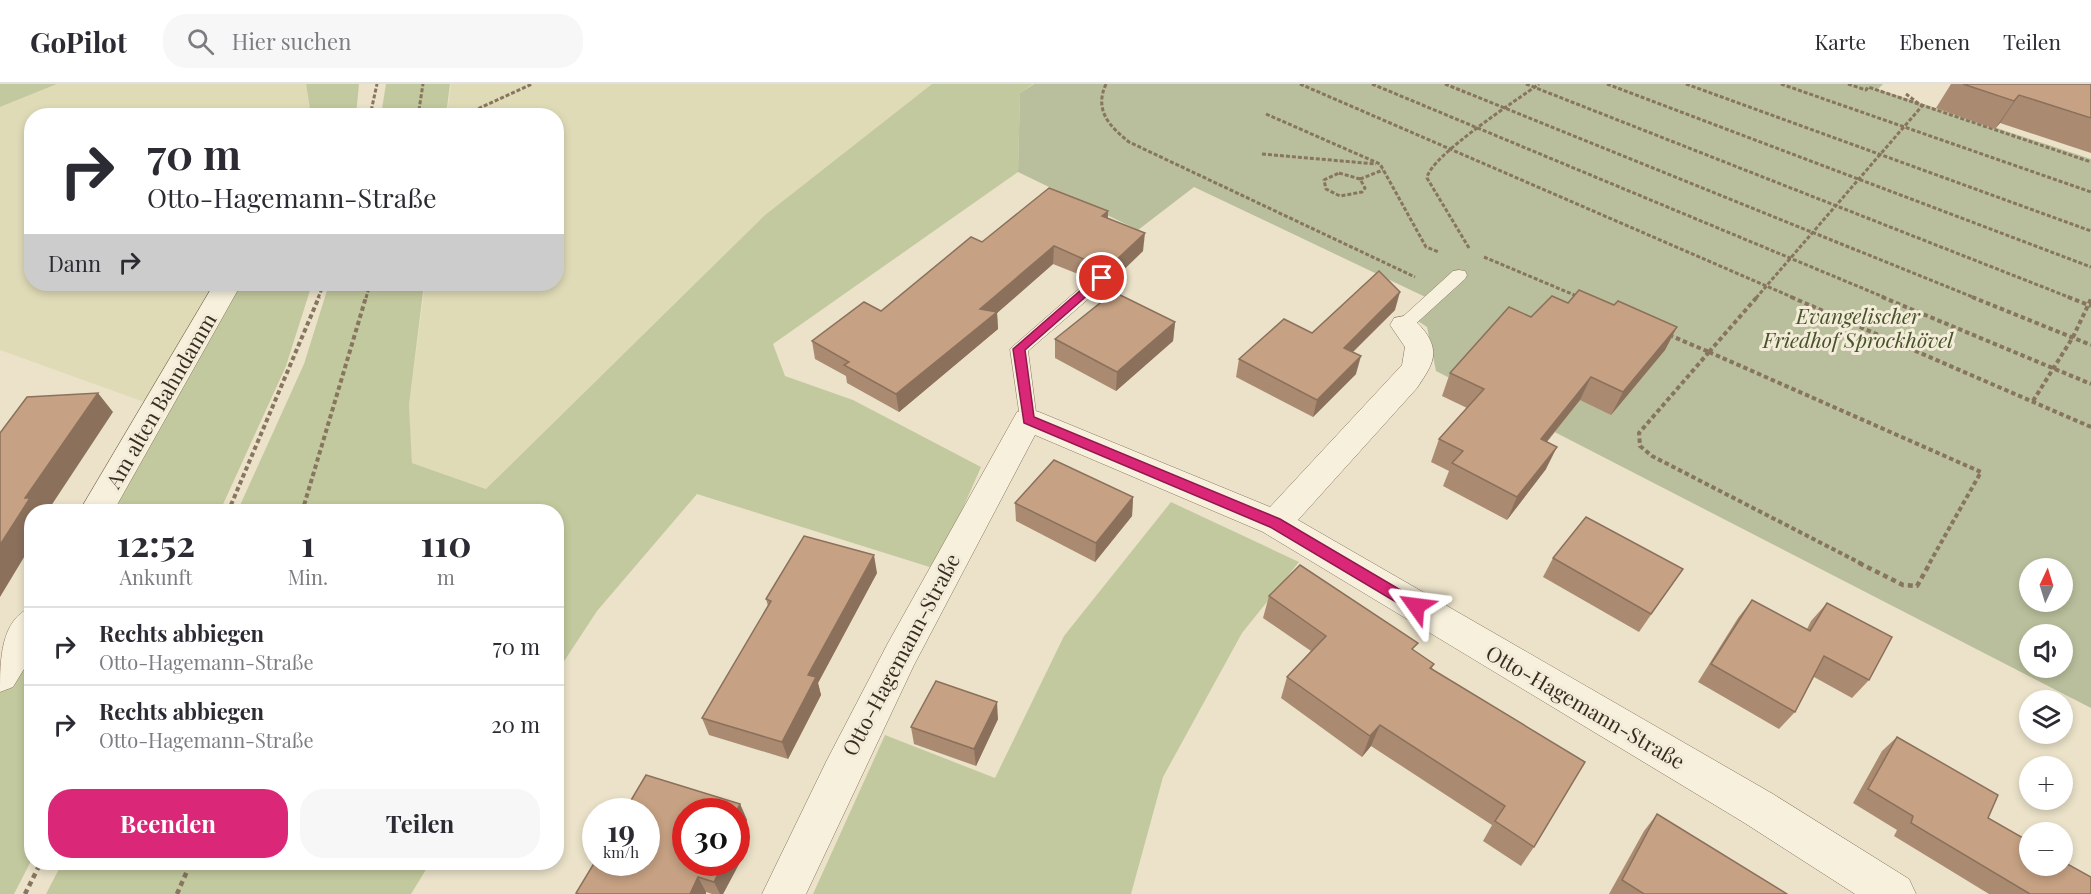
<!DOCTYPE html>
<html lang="de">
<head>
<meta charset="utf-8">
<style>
	body { margin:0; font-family:"Playfair Display",serif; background:#f7f7f7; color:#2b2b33; height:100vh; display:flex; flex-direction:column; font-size:22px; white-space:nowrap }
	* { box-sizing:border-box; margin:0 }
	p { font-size:20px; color:#7c7c81 }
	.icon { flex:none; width:33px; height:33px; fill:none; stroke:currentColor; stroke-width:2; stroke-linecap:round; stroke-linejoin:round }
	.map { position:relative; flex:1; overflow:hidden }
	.sheet { position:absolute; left:24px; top:420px; width:540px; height:366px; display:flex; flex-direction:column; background:#fff; border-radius:24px; box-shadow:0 3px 9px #0003 }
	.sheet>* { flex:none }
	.top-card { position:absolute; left:24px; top:24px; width:540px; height:183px; border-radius:24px; box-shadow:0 3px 9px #0003; background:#fff; color:#2b2b33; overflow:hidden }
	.needle { width:39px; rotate:4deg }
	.tools { position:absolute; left:2019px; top:474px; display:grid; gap:12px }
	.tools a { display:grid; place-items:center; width:54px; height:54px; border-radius:50%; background:#fff; box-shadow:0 3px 9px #0003; font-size:30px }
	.speed { position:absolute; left:582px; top:714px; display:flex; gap:12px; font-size:30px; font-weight:700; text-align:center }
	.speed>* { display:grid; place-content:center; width:78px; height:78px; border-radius:50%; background:#fff; box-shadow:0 3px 9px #0003; line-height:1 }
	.speed small { font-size:15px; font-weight:400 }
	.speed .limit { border:9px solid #d22; background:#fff; color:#111 }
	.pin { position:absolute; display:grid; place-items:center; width:51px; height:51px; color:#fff; margin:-26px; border:3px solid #fff; border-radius:50%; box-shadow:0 2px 6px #0007 }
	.me { position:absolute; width:66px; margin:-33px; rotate:301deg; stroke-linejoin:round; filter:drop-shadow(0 0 4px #0008) }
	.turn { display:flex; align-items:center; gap:21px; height:126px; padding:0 24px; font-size:27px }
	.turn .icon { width:78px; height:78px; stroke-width:2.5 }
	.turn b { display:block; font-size:42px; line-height:51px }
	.then { display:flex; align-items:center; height:57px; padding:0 24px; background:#0003; gap:12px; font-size:22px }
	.eta { display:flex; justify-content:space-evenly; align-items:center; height:102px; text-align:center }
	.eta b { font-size:36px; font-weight:700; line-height:42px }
	.primary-button { display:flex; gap:12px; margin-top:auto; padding:12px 24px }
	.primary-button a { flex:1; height:69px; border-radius:24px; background:#db2777; color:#fff; font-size:24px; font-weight:700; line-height:69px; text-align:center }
	.primary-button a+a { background:#f7f7f7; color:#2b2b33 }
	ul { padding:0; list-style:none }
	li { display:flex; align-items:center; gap:18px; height:78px; padding:0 24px; border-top:2px solid #e1e1e2 }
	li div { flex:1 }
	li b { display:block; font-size:22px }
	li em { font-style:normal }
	header { display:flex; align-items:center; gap:36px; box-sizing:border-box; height:84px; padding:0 30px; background:#fff; border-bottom:2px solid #e1e1e2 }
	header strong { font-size:28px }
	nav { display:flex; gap:33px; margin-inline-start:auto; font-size:21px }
	.search { width:420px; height:54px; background:#f7f7f7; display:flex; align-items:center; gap:15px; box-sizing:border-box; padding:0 21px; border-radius:24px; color:#7c7c81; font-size:22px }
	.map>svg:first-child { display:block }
	.farmland { fill:#e0dbb7 }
	.green { fill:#c3c99e }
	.cemetery { fill:#b9bf9c; fill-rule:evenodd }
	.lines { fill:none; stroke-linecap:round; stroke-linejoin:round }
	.lane-casing { stroke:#87755f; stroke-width:1 }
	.street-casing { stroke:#87755f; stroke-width:1 }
	.path-far2 { stroke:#87755f; stroke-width:3; stroke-dasharray:4 2; stroke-linecap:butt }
	.path-far1 { stroke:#87755f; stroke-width:4; stroke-dasharray:4.5 3; stroke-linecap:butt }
	.path { stroke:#87755f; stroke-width:4.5; stroke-dasharray:5 4; stroke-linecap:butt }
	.lane { fill:#f7f0dc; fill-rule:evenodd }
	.street { fill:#f7f0dc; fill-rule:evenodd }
	.wall { fill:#aa8a71 }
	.shaded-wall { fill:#8b715c }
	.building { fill:#c6a183; stroke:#8b715c; stroke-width:1.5 }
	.route { fill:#db2777; stroke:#8e194d; stroke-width:1.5 }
	.labels { text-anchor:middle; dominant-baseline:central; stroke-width:6; stroke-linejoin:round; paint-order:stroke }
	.park-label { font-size:21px; font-style:italic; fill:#47532a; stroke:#f3ecd8 }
	.street-label { font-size:21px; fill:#382d22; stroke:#f3ecd8 }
</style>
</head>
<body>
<header>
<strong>GoPilot</strong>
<div class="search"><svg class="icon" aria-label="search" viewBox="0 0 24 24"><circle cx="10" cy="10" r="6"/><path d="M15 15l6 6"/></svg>Hier suchen</div>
<nav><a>Karte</a><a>Ebenen</a><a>Teilen</a></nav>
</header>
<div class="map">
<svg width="2091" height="810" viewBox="0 0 2091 810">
	<rect width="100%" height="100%" fill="#ebe2c9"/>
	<!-- farmland -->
	<g class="farmland">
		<path d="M 57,0 L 306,0 L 311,31 L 32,32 L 32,200 L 222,200 L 147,319 L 0,266 L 0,23 Z"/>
		<path d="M 451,0 L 933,0 L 765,131 L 487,405 L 412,379 L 409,321 L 425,200 L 556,200 L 556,32 L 447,31 Z"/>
	</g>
	<!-- green -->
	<g class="green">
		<path d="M 0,0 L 57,0 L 0,23 Z"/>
		<path d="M 306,0 L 359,0 L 356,31 L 311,31 Z"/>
		<path d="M 386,0 L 450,0 L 446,31 L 381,31 Z"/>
		<path d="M 932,0 L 1033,0 L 1020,9 L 1018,88 L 773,260 L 785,292 L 853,316 L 981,383 L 936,485 L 697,410 L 597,527 L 557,588 L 556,428 L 237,428 L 304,280 L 329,200 L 424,200 L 409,321 L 412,379 L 486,405 L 765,131 Z"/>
		<path d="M 236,200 L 312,200 L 286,282 L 220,427 L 102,428 L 169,318 Z"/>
		<path d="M 1171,418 L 1299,478 L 1242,549 L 1163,693 L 1131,810 L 813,810 L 885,651 L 995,694 L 1064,552 Z"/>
		<path d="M 31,543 L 31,777 L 14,810 L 0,810 L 0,596 Z"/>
		<path d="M 62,779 L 62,778 L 430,779 L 411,810 L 46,810 Z"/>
	</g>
	<!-- cemetery -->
	<path class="cemetery" d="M 1034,0 L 1883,0 L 1878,5 L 2091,75 L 2091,624 L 1436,287 L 1427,243 L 1418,237 L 1436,218 L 1194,103 L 1138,146 L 1018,88 L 1020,9 ZM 2030,484 L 2062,484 L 2062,518 L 2030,518 ZM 2030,550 L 2062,550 L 2062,584 L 2030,584 Z"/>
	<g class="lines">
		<defs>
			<g id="lane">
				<path d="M 1459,186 L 1465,187 L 1467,191 L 1465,195 L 1410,245 L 1398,245 L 1396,241 L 1398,237 L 1453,187 Z"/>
				<path d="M 1102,189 L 1108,190 L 1110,194 L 1108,198 L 1028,267 L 1037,336 L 1035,341 L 1021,341 L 1010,265 L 1096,190 Z"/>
			</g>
			<g id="street">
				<path d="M 214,200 L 236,200 L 239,204 L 113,428 L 79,428 Z"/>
				<path d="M 1404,232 C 1415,235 1419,240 1426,249 C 1441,271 1430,284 1417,304 L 1298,436 L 1773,710 L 1909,795 L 1916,810 L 1855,810 L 1743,738 L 1263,448 L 1035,351 L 914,581 L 806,810 L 762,810 L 827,676 L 888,559 L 1017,328 L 1028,325 L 1039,328 L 1270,423 L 1402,281 L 1405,263 L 1390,241 L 1394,234 Z"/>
				<path d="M 32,523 L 32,572 L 13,603 L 0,608 C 0,577 0,535 32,523 Z"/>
			</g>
		</defs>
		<!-- lane casing -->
		<use href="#lane" class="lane-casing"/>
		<!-- street casing -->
		<use href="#street" class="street-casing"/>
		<!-- path-far2 -->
		<g class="path-far2">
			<path d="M 1106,0 C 1094,26 1109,42 1129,58 L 1415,193"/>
			<path d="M 1300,0 L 1794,214"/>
			<path d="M 1372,0 L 1886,214"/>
			<path d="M 1445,0 L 1975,214"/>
			<path d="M 1526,0 L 2071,214"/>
			<path d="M 1607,0 L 2091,183"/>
			<path d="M 1686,0 L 2091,147"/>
			<path d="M 1781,0 L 2091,108"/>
			<path d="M 1848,0 L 1866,6 L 1868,3 L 2091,78"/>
			<path d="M 1266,30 L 1380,80 L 1426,163 L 1439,168"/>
			<path d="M 370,32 L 377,0"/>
			<path d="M 418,32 L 423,0"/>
			<path d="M 462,32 L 532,0"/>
			<path d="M 1262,70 L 1376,80"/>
			<path d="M 1339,89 L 1360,95 L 1365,104 L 1362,108 L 1340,112 L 1326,105 L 1324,96 Z"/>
			<path d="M 1360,95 L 1383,86"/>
			<path d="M 1469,164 L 1427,94 C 1430,72 1517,16 1539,0"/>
			<path d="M 1484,173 L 1579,213"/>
			<path d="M 264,200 L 289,200"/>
			<path d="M 318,214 L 324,200"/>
			<path d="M 366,214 L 370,200"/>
			<path d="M 1756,214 L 1922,22 L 1906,10"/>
		</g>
		<!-- path-far1 -->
		<g class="path-far1">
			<path d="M 1791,213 L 2091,343"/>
			<path d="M 1882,213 L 2091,300"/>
			<path d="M 1972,213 L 2091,261"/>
			<path d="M 2068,213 L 2091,222"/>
			<path d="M 1669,251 L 1709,268"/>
			<path d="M 1709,268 L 1981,388 L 1929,480"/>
			<path d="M 1709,268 L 1639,349 L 1640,362 L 1652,372 L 1862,480"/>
			<path d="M 1709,268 L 1757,213"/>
			<path d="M 2033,317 L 2073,253 L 2091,215"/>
			<path d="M 228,428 L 319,213"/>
			<path d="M 302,428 L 366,213"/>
		</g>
		<!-- path -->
		<g class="path">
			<path d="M 1859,479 L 1903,501 L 1917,502 L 1930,479"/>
			<path d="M 25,810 L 41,778"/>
			<path d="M 177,810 L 191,778"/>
		</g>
		<!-- lane -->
		<use href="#lane" class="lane"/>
		<!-- street -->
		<use href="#street" class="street"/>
	</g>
	<!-- wall -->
	<g class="wall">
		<path d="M 1951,0 L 2091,0 L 2091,69 L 2000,39 L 1995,45 L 1936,24 Z"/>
		<path d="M 1108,127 L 1108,135 L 1143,167 L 1111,198 L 1111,191 L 1108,188 L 1096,188 L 1088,194 L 1053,180 L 997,229 L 998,245 L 899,328 L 847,299 L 846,292 L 815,275 L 812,257 L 881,227 L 982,158 Z"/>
		<path d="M 1568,219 L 1677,243 L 1665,266 L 1611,331 L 1580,316 L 1547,358 L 1546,385 L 1507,436 L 1443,402 L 1449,387 L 1431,378 L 1439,355 L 1467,324 L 1442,312 L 1450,289 L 1531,233 Z"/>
		<path d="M 1395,226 L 1352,268 L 1356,290 L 1313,333 L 1236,293 L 1239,275 L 1312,249 Z"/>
		<path d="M 1175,238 L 1173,257 L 1116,307 L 1055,274 L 1055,255 Z"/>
		<path d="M 1133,413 L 1132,432 L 1095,478 L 1016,437 L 1015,419 Z"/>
		<path d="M 1553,474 L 1683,485 L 1639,548 L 1543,493 Z"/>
		<path d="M 877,489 L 818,599 L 821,611 L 788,675 L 709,651 L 702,634 L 768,522 L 766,515 Z"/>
		<path d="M 1269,512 L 1415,567 L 1434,580 L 1432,584 L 1534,763 L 1521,782 L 1483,757 L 1492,741 L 1371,662 L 1362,673 L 1281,614 L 1287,593 L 1311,567 L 1263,534 Z"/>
		<path d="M 1752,516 L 1807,545 L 1811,537 L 1827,519 L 1869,596 L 1852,614 L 1814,593 L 1795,628 L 1779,645 L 1698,598 L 1738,534 Z"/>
		<path d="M 998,635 L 976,682 L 914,660 L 911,643 Z"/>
		<path d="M 1897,653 L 1988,734 L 2091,810 L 1989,810 L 1894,752 L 1897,746 L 1853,719 L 1882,667 Z"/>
		<path d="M 646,691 L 740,720 L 747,736 L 736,755 L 736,728 L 686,728 L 686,778 L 736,778 L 736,771 L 740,778 L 723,810 L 712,810 L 706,808 L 706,810 L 577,810 L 576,809 L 596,776 L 596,778 L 646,778 L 646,728 L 624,728 Z"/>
		<path d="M 1657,730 L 1787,810 L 1609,810 L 1644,747 Z"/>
	</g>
	<!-- shaded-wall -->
	<g class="shaded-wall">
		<path d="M 2019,11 L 2000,39 L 1995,45 L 2014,17 Z"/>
		<path d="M 1108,127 L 1107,145 L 1102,132 Z"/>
		<path d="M 1145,149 L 1143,167 L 1111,198 L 1112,180 Z"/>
		<path d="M 1054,162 L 1053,180 L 997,229 L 998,245 L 899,328 L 896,310 L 980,225 Z"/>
		<path d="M 1096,170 L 1096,188 L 1088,194 L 1088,177 Z"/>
		<path d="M 1400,208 L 1395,226 L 1339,282 L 1344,264 Z"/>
		<path d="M 1175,238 L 1173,257 L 1116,307 L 1117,288 Z"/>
		<path d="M 1677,243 L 1665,266 L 1611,331 L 1623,308 Z"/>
		<path d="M 1361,272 L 1356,290 L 1313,333 L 1317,316 Z"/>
		<path d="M 1591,293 L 1580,316 L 1530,378 L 1541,355 Z"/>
		<path d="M 98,309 L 113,328 L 47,428 L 32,428 L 32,460 L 0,513 L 0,461 L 25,414 Z"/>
		<path d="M 1557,363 L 1546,385 L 1507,436 L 1517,413 Z"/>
		<path d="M 1133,413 L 1132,432 L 1095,478 L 1096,459 Z"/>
		<path d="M 874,471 L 877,489 L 818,599 L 821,611 L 788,675 L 782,658 L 808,591 Z"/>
		<path d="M 997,618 L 998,635 L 976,682 L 974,665 Z"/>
		<path d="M 1380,641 L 1371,662 L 1362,673 L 1370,652 Z"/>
		<path d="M 740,720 L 747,736 L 736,755 L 736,728 Z"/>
		<path d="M 736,771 L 740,778 L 723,810 L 720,810 L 714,798 L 724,778 L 736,778 Z"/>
		<path d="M 698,793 L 706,808 L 706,810 L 690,810 Z"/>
	</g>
	<!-- building -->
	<g class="building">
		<path d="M 1963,0 L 2091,0 L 2091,34 L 2019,11 L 2014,17 Z"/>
		<path d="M 1049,104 L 1108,127 L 1102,132 L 1145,149 L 1112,180 L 1113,175 L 1109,170 L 1096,170 L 1088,177 L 1054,162 L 980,225 L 997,228 L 896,310 L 844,281 L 849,278 L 812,257 L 864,218 L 881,227 L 971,153 L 982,158 Z"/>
		<path d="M 1379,187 L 1400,208 L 1344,264 L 1361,272 L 1317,316 L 1239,275 L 1284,235 L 1312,249 Z"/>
		<path d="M 1579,206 L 1614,221 L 1618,217 L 1677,243 L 1623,308 L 1591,293 L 1541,355 L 1557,363 L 1517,413 L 1452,379 L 1463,367 L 1439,355 L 1484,305 L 1450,289 L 1509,223 L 1531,233 L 1552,212 L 1568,219 Z"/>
		<path d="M 1114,208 L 1175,238 L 1117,288 L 1055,255 Z"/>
		<path d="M 98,309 L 25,414 L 30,414 L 0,461 L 0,349 L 27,313 Z"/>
		<path d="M 1054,376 L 1133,413 L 1096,459 L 1015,419 Z"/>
		<path d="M 1586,433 L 1683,485 L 1651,530 L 1553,474 Z"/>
		<path d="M 804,452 L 874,471 L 808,591 L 816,593 L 782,658 L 702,634 L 771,517 L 766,515 Z"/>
		<path d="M 1300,481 L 1418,559 L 1412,565 L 1434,580 L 1430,584 L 1585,678 L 1534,763 L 1495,737 L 1505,722 L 1380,641 L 1370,652 L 1287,593 L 1326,552 L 1269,512 Z"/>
		<path d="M 1752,516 L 1810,547 L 1827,519 L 1892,553 L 1869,596 L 1824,572 L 1795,628 L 1711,580 Z"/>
		<path d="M 936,597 L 997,618 L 974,665 L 911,643 Z"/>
		<path d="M 1897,653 L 1998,711 L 1988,734 L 2030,758 L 2030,782 L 2062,782 L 2062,777 L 2091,793 L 2091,810 L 2030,810 L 1911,739 L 1913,732 L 1868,705 Z"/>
		<path d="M 646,691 L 740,720 L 736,728 L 686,728 L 686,778 L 724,778 L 714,798 L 698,793 L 690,810 L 579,810 L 576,809 L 596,776 L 596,778 L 646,778 L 646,728 L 624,728 Z"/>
		<path d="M 1657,730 L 1787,810 L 1644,810 L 1622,796 Z"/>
	</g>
	<!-- route -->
	<path class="route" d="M 1098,191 L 1107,194 L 1025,266 L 1034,333 L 1280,435 L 1421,518 L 1423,522 L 1421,527 L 1411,527 L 1270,443 L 1024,339 L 1013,265 Z"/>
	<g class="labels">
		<!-- park labels -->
		<g class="park-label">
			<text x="1858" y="231">Evangelischer<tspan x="1858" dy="24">Friedhof Sprockhövel</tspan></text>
		</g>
		<!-- street labels -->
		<g class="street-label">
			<text transform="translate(160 316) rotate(-60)">Am alten Bahndamm</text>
			<text transform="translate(900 570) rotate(-62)">Otto-Hagemann-Straße</text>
			<text transform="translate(1586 622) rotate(30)">Otto-Hagemann-Straße</text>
		</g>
	</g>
</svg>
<div class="tools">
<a><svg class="needle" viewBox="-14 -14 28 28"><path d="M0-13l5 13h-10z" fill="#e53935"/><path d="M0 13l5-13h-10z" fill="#7c7c81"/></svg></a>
<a><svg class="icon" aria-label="sound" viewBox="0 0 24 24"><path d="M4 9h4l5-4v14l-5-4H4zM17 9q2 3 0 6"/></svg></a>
<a><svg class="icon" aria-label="layers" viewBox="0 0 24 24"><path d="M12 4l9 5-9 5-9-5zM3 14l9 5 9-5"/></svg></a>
<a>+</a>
<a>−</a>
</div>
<div class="speed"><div>19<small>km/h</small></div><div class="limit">30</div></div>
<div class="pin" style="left:1102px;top:194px;background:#d93025"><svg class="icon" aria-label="arrive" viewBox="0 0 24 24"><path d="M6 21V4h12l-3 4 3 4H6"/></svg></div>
<svg class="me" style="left:1416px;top:522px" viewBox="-20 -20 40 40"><path d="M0-17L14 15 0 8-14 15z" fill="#db2777" stroke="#fff" stroke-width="4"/></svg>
<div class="top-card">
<div class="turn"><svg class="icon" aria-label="right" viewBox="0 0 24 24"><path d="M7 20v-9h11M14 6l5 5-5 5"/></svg><div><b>70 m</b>Otto-Hagemann-Straße</div></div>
<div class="then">Dann<svg class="icon" aria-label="right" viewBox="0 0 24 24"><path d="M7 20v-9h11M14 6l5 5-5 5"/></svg></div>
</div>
<section class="sheet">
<div class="eta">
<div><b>12:52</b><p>Ankunft</p></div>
<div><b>1</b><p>Min.</p></div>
<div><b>110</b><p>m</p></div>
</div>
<ul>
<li><svg class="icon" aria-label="right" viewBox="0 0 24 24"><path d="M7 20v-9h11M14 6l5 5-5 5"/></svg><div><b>Rechts abbiegen</b><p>Otto-Hagemann-Straße</p></div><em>70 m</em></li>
<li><svg class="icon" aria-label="right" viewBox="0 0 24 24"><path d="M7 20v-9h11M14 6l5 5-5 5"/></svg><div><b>Rechts abbiegen</b><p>Otto-Hagemann-Straße</p></div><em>20 m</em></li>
</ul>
<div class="primary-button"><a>Beenden</a><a>Teilen</a></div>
</section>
</div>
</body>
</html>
